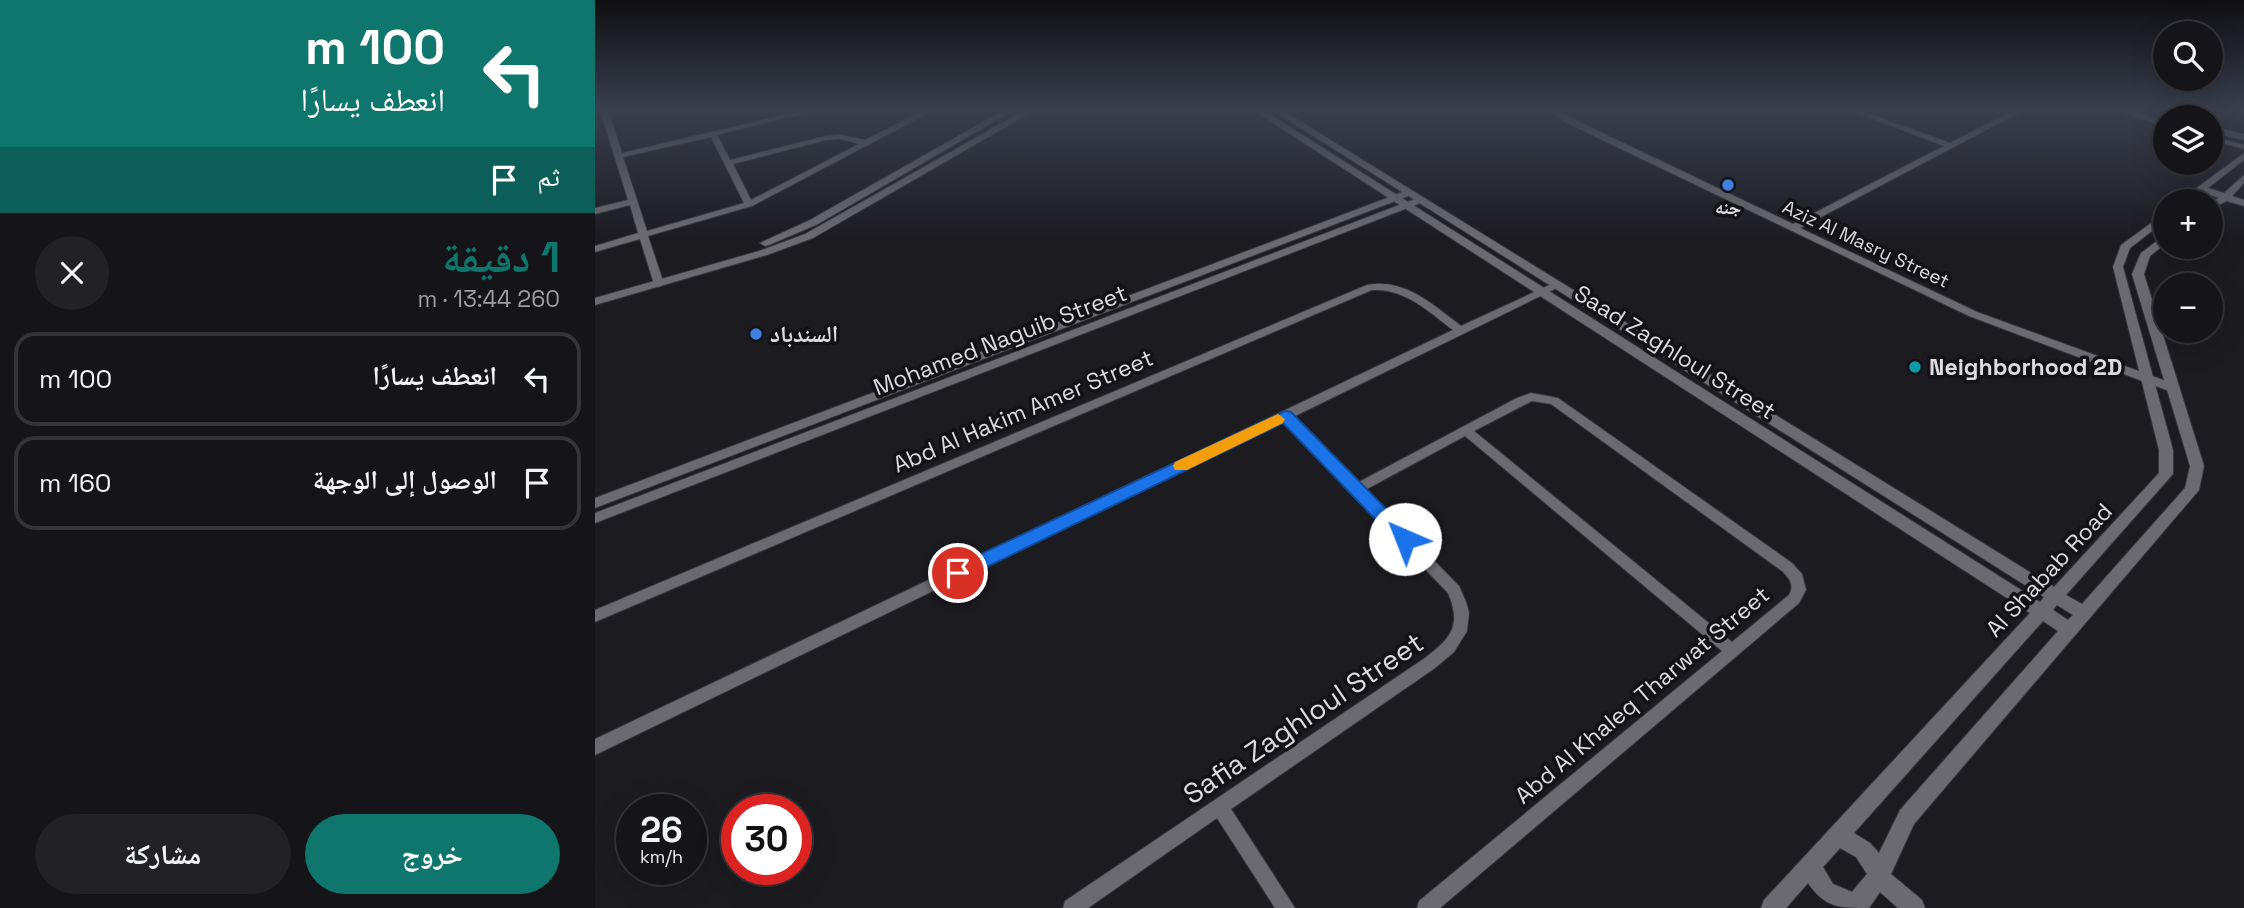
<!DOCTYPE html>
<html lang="ar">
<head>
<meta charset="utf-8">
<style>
	body { margin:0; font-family:"Space Grotesk","Noto Naskh Arabic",sans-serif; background:#222125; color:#f1f3f6; direction:rtl; height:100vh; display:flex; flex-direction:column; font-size:26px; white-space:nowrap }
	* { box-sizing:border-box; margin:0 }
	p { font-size:23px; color:#9d9ea2 }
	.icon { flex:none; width:38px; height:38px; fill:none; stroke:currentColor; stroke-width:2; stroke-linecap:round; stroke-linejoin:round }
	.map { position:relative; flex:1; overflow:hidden; direction:ltr }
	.side { display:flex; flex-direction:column; background:#151418; width:595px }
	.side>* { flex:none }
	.banner { background:#0f766e; color:#fff; overflow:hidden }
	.tools { position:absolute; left:1558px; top:21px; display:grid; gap:14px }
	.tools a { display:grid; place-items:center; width:70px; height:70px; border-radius:50%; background:#151418; box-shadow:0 7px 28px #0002,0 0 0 2px #343337; font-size:35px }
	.speed { position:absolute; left:21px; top:794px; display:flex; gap:14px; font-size:35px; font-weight:700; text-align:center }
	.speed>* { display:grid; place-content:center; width:91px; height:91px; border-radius:50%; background:#151418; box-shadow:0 7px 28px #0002,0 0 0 2px #343337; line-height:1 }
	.speed small { font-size:18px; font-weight:400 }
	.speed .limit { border:10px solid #d22; background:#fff; color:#111 }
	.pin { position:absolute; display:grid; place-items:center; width:60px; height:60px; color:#fff; margin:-30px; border:4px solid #fff; border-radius:50%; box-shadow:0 2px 7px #0007 }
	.me { position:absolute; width:77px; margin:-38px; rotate:316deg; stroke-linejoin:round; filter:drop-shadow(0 0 5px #0008) }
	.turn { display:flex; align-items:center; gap:24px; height:147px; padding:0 35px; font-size:32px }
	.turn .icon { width:91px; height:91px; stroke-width:2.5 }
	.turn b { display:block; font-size:49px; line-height:60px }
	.then { display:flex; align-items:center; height:66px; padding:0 35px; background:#0003; gap:14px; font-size:26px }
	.round { display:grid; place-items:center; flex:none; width:74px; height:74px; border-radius:37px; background:#222125 }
	.head { display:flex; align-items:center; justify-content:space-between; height:119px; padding:0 35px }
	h1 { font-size:42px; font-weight:700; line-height:52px; color:#0f766e }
	.button { display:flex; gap:14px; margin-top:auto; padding:14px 35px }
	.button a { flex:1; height:80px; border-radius:42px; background:#0f766e; color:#fff; font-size:28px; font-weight:700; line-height:80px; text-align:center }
	.button a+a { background:#222125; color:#f1f3f6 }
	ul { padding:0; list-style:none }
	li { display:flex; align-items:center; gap:21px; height:94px; margin:0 14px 10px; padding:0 21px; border:4px solid #343337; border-radius:21px }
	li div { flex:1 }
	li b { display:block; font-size:26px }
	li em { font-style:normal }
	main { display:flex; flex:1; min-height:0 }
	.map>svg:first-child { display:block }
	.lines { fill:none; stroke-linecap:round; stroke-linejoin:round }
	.minor-casing { stroke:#363539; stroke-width:2 }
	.tertiary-casing { stroke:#363539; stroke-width:2 }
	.minor { fill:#6b6a70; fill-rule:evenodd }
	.tertiary { fill:#6b6a70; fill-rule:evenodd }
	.route { fill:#1a73e8; stroke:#114b97; stroke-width:2 }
	.slow { fill:#f59e0b }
	.shop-dot { fill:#3f7fe0; stroke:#131217; stroke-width:2.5 }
	.culture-dot { fill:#0f9aa8; stroke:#131217; stroke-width:2.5 }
	.labels { text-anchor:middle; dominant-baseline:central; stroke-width:7; stroke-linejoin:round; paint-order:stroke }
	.far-poi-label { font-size:19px; font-weight:bold; fill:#dcdbdf; stroke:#131217 }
	.far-street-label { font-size:19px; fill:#dcdbdf; stroke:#131217 }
	.poi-label { font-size:23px; font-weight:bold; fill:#dcdbdf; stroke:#131217; text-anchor:start }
	.street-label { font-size:23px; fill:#dcdbdf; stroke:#131217 }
	.near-street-label { font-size:28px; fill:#dcdbdf; stroke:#131217 }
</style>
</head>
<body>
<main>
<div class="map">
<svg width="1649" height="908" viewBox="0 0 1649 908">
	<rect width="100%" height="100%" fill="#1c1b20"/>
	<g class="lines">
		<defs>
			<g id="minor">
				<path d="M 5,110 L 13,110 L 27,153 L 210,110 L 223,110 L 122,135 L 135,160 L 231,136 L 246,135 L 270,140 L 330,110 L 339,110 L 157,206 L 53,236 L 69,284 L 64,287 L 59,284 L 45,239 L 0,252 L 0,246 L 43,233 L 35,205 L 0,214 L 0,208 L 33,200 ZM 116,137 L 149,203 L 52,231 L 28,157 ZM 246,139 L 264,144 L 156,200 L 138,164 L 231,140 Z"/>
				<path d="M 955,110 L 964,110 L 976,118 L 1198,224 L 1349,146 L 1254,110 L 1264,110 L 1355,143 L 1420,110 L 1429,110 L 1205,228 L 1382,312 L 1582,385 L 1584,388 L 1578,392 L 1574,391 L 1374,316 L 970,122 Z"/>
				<path d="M 813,190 L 817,193 L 816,195 L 0,508 L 0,498 Z"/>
				<path d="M 825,197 L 828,198 L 828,202 L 0,523 L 0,513 Z"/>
				<path d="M 961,282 L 964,283 L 964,287 L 698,417 L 762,483 L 922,398 L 936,393 L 963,398 L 1197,563 L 1207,574 L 1211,590 L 1204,603 L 845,908 L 822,908 L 824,901 L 1127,651 L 870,436 L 770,490 L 864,586 L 871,602 L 874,613 L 872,631 L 859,652 L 840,668 L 636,809 L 700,908 L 680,908 L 622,818 L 493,908 L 468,908 L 470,901 L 830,658 C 856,638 867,626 853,593 L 688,421 L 0,755 L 0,739 L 858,330 C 833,311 810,288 777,290 L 0,622 L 0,610 L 772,285 C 810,278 838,305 866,326 ZM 937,401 L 956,404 L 1187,571 C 1194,578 1200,585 1194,595 L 1137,642 L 879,431 Z"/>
			</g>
			<g id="tertiary">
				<path d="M 409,110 L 419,110 L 223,224 L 174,245 L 170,246 L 165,243 L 215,220 Z"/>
				<path d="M 430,110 L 440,110 L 218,238 L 172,255 L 0,305 L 0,298 L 164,251 L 210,234 Z"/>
				<path d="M 658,110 L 668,110 L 1445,602 L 1449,597 L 677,110 L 687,110 L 1459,587 L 1564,473 L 1564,450 L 1518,267 L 1526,245 L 1570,213 L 1570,221 L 1535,248 L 1528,267 L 1578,450 L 1578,474 L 1471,595 L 1487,604 L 1590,488 L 1595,466 L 1537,274 L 1546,253 L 1570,235 L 1570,244 L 1555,256 L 1549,274 L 1609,466 L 1604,490 L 1319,824 L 1296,874 L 1327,900 L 1330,908 L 1303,908 L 1285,892 L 1274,908 C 1245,908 1230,908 1213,883 L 1191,908 L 1166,908 L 1169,900 L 1435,613 ZM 1462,605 L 1478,615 L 1473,620 L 1458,610 ZM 1448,621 L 1463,631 L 1305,810 L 1284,853 L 1275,843 L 1259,833 ZM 1245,848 L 1261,857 L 1272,874 L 1257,892 L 1238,884 L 1228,867 Z"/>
				<path d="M 1522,110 L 1534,110 L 1570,121 L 1570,127 Z"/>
				<path d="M 1615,126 L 1649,134 L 1649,140 L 1615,132 Z"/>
				<path d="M 1615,136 L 1649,145 L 1649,149 L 1615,140 Z"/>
				<path d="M 1649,153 L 1649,160 L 1613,188 L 1629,193 L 1649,175 L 1649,183 L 1637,196 L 1649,200 L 1649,206 L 1632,201 L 1615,209 L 1615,202 L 1624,198 L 1607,192 L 1595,201 L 1584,201 Z"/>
			</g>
		</defs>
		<!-- minor casing -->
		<use href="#minor" class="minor-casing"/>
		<!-- tertiary casing -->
		<use href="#tertiary" class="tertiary-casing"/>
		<!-- minor -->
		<use href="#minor" class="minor"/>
		<!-- tertiary -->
		<use href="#tertiary" class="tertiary"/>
	</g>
	<!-- sky -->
	<linearGradient id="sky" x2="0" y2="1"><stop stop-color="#0f0f12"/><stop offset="0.46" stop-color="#3a3f4e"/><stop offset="1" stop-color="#3a3f4e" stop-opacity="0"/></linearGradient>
	<rect width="1649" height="237" fill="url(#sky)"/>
	<!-- route -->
	<path class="route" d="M 690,411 L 696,412 L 816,534 L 819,539 L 816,544 L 804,544 L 688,423 L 369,578 L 363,580 L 354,573 L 356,568 Z"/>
	<!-- slow -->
	<path class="slow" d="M 683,414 L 690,419 L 688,423 L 592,470 L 580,470 L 578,466 L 580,462 Z"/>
	<!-- markers -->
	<g class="shop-dot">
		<circle cx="1133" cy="185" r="7"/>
		<circle cx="161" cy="334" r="7"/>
	</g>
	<circle class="culture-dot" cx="1320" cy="367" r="7"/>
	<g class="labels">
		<!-- far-poi labels -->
		<g class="far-poi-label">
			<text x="1133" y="207">جنه</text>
		</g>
		<!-- far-street labels -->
		<g class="far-street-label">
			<text transform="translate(1271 244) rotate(25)">Aziz Al Masry Street</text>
		</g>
		<!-- poi labels -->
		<g class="poi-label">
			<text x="175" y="334">السندباد</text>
			<text x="1334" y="367">Neighborhood 2D</text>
		</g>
		<!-- street labels -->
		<g class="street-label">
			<text transform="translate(405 340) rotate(-21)">Mohamed Naguib Street</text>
			<text transform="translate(1080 352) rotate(32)">Saad Zaghloul Street</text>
			<text transform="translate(428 411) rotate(-23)">Abd Al Hakim Amer Street</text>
			<text transform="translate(1454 570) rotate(-47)">Al Shabab Road</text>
			<text transform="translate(1047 695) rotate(-40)">Abd Al Khaleq Tharwat Street</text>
		</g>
		<!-- near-street labels -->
		<g class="near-street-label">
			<text transform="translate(708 718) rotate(-34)">Safia Zaghloul Street</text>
		</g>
	</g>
</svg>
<div class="tools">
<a><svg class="icon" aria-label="search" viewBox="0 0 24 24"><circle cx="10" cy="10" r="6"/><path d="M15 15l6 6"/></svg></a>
<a><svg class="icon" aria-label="layers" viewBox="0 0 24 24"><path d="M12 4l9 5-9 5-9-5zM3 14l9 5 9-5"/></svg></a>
<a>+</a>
<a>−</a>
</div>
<div class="speed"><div>26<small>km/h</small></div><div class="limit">30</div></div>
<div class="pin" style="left:363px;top:573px;background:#d93025"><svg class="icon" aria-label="arrive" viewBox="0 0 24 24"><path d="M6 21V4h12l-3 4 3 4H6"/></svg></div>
<svg class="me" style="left:810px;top:539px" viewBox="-20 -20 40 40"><circle r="19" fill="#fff"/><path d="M0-13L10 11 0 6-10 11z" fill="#1a73e8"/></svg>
</div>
<section class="side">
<div class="banner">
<div class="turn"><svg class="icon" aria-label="left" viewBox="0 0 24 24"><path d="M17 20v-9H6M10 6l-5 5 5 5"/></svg><div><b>100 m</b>انعطف يسارًا</div></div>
<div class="then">ثم<svg class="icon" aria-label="arrive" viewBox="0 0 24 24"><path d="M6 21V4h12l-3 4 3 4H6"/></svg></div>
</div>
<div class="head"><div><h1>1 دقيقة</h1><p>260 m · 13:44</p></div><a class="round"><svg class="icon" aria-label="close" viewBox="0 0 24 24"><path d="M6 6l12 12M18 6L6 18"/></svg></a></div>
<ul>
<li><svg class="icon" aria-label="left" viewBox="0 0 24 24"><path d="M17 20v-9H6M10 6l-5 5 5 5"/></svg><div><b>انعطف يسارًا</b></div><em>100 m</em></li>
<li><svg class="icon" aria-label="arrive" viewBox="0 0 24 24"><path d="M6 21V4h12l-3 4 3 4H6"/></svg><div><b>الوصول إلى الوجهة</b></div><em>160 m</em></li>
</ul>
<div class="button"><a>خروج</a><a>مشاركة</a></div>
</section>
</main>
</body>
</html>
